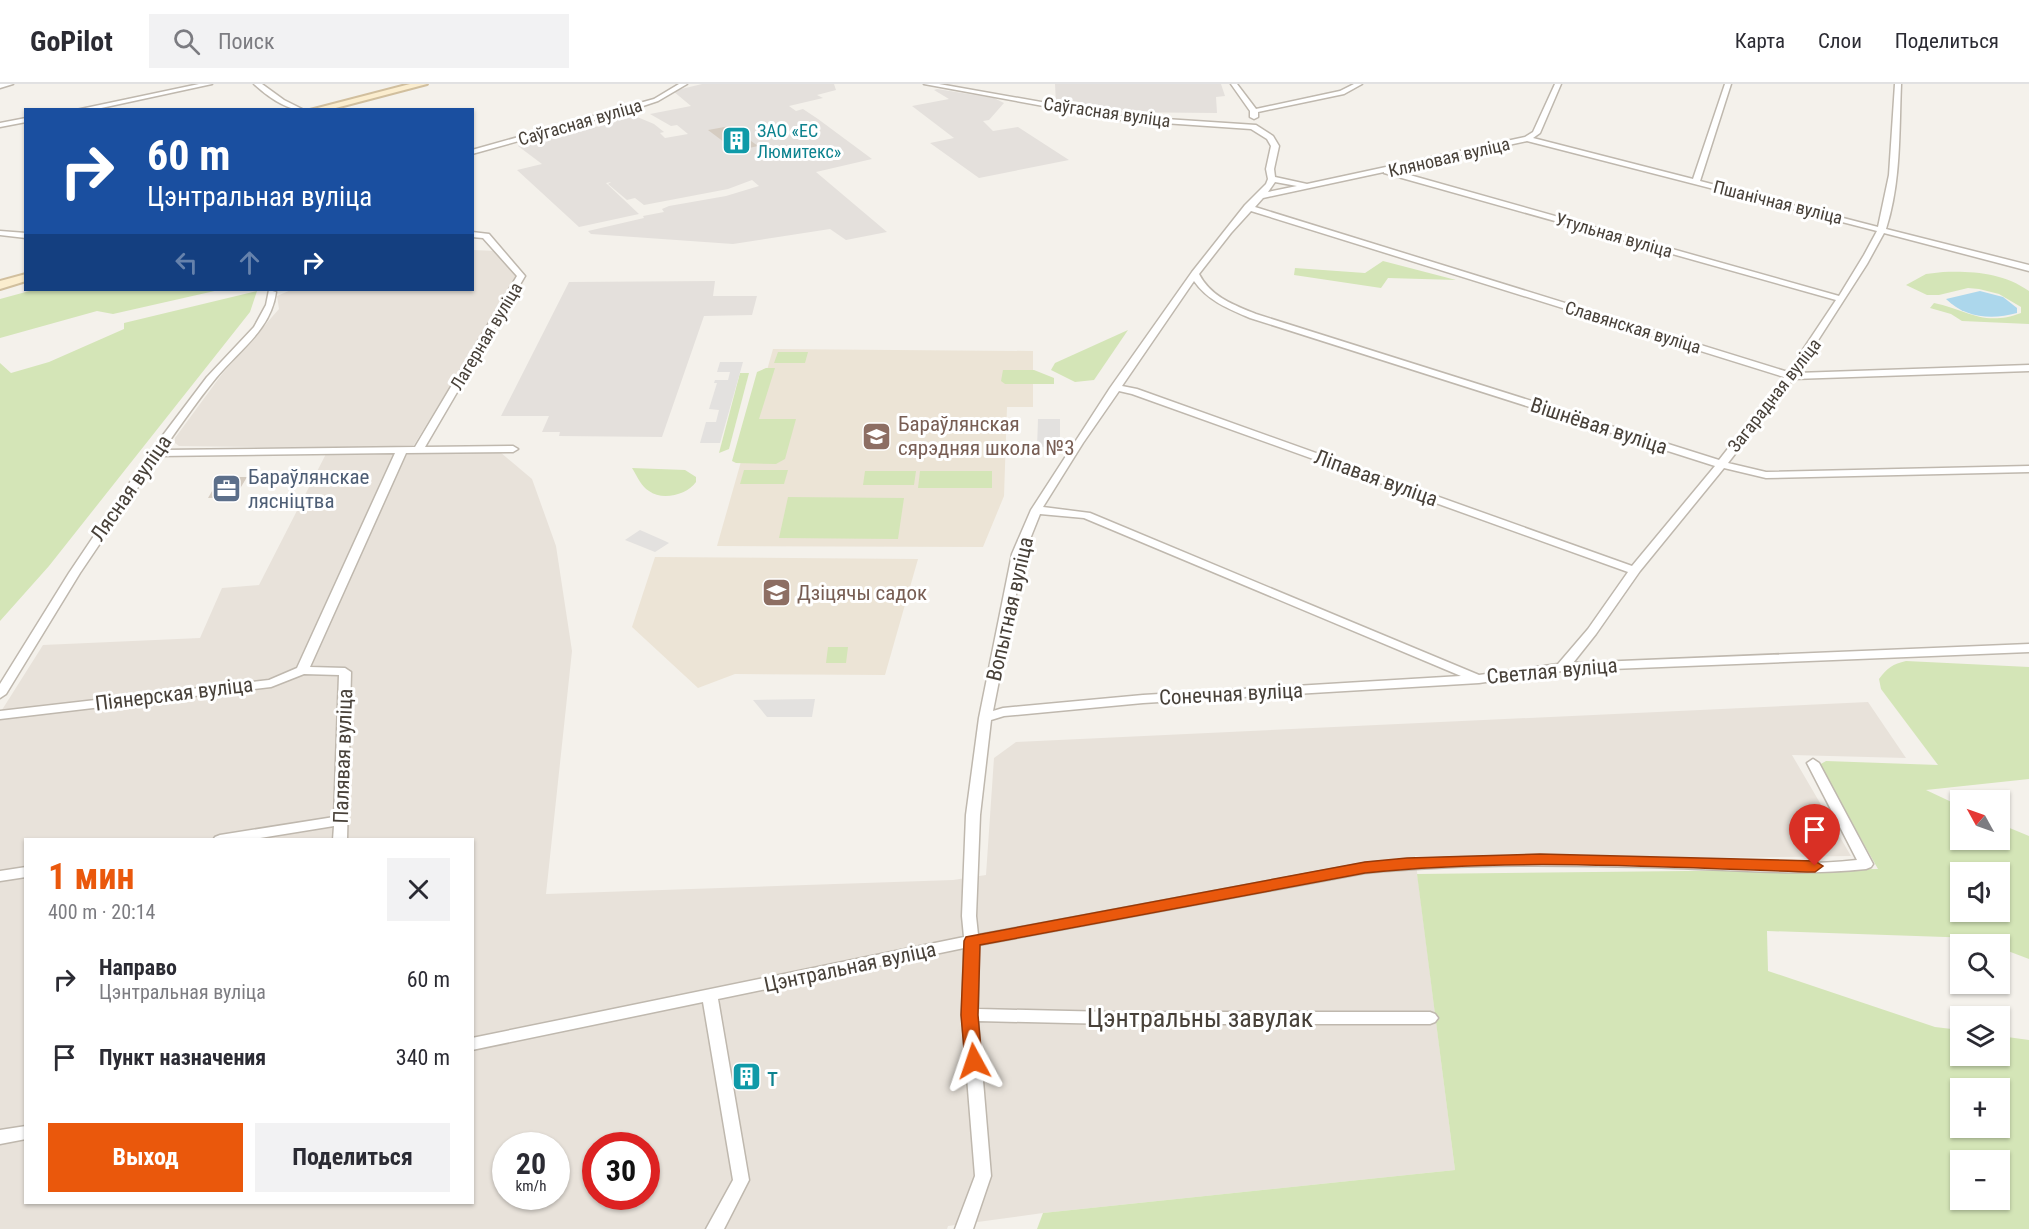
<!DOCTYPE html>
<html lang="ru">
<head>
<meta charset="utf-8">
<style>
	body { margin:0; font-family:"Roboto Condensed",sans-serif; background:#f2f2f3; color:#2b2b33; height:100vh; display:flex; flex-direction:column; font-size:22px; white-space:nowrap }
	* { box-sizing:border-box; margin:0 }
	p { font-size:20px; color:#7c7c81 }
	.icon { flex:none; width:33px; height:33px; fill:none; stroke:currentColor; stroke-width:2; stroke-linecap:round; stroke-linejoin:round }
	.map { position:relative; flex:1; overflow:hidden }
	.panel { position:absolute; left:24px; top:754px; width:450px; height:366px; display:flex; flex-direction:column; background:#fff; border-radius:0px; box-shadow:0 2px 4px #0004 }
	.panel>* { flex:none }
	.guide { position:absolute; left:24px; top:24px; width:450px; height:183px; border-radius:0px; box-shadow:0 2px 4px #0004; background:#1a4fa0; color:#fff; overflow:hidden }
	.needle { width:39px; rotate:310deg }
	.fabs { position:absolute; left:1950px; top:706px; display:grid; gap:12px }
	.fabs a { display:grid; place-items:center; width:60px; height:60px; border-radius:0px; background:#fff; box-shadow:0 2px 4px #0004; font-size:30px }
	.speed { position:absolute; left:492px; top:1048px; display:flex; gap:12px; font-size:30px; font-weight:700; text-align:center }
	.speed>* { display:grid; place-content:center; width:78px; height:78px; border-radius:50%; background:#fff; box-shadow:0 2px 4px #0004; line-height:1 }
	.speed small { font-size:15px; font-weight:400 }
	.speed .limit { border:9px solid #d22; background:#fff; color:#111 }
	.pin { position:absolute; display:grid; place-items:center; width:51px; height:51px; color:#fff; margin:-62px -26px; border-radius:50% 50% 50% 0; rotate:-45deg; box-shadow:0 0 6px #0007 }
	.pin .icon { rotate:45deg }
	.me { position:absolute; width:66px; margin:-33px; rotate:355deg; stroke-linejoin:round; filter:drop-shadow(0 0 4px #0008) }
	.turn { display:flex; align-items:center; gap:21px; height:126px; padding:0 24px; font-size:27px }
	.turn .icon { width:78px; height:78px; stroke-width:2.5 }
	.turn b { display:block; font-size:42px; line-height:51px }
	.lanes { display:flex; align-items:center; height:57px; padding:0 24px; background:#0003; justify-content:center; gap:30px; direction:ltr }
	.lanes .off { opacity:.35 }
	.round { display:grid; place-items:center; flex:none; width:63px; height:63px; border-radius:0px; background:#f2f2f3 }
	.overview { display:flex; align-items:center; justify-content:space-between; height:102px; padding:0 24px }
	h1 { font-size:36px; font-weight:700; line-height:45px; color:#ea580c }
	.primary-button { display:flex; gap:12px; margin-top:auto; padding:12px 24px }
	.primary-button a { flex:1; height:69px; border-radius:0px; background:#ea580c; color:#fff; font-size:24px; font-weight:700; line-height:69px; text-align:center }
	.primary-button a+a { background:#f2f2f3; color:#2b2b33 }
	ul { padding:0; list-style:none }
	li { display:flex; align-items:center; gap:18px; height:78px; padding:0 24px }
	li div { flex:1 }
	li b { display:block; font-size:22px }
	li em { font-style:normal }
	header { display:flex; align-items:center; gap:36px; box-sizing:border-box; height:84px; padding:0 30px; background:#fff; border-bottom:2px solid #e1e1e2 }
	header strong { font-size:28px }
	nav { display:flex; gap:33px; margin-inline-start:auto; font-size:21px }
	.search { width:420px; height:54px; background:#f2f2f3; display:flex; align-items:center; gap:15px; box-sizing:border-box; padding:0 21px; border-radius:0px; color:#7c7c81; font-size:22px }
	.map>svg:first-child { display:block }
	.residential { fill:#e8e2da; fill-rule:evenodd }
	.industrial { fill:#e4e0dc }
	.education { fill:#ece4d6 }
	.green { fill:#d4e5b7; fill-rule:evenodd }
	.parking { fill:#e3e1df }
	.water { fill:#acd7ec }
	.building { fill:#d5ccc1 }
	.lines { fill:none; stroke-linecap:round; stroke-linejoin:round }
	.minor-casing { stroke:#bfb8ae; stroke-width:3 }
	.secondary-casing { stroke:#d1bf9e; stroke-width:4 }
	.minor { fill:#fff; fill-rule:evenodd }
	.secondary { fill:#fbedce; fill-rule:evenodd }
	.route { fill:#ea580c; stroke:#983908; stroke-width:1.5 }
	.labels { text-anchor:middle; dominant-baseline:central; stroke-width:6; stroke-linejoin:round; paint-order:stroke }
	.far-street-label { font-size:18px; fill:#484139; stroke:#fff }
	.far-culture-label { font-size:18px; fill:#0d838f; stroke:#fff; text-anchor:start }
	.education-label { font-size:21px; fill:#785e54; stroke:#fff; text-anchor:start }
	.street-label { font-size:21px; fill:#484139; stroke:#fff }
	.service-label { font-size:21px; fill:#4e5e75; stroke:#fff; text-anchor:start }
	.near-street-label { font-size:26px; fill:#484139; stroke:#fff }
	.near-culture-label { font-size:26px; fill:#0d838f; stroke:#fff; text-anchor:start }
</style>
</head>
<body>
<header>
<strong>GoPilot</strong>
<div class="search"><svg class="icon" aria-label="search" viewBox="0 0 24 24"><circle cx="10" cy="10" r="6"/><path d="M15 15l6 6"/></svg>Поиск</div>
<nav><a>Карта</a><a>Слои</a><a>Поделиться</a></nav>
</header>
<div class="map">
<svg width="2029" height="1145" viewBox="0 0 2029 1145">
	<rect width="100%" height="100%" fill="#f4f1eb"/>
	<!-- residential -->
	<path class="residential" d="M 473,166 L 496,167 L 517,193 L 409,369 L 500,368 L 532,395 L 556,462 L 572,567 L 546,810 L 953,796 L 986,791 L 994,674 L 1016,658 L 1868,618 L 1906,674 L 1792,671 L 1851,772 L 1703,774 L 1415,772 L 1455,1086 L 1043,1129 L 948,1142 L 947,1145 L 0,1145 L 0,629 L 43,561 L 200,554 L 222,504 L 259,501 L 329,364 L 179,362 L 175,359 L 175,354 L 222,290 L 279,225 L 277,212 L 291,206 L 472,206 ZM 26,756 L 472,756 L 472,1119 L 26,1119 ZM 506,1062 L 556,1062 L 556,1113 L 506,1113 ZM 596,1062 L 646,1062 L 646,1113 L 596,1113 Z"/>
	<!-- industrial -->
	<g class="industrial">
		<path d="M 702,0 L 834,0 L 836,6 L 817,11 L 823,14 L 789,22 L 796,27 L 803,25 L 818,35 L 872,75 L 816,88 L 887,148 L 846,156 L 830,145 L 733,160 L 591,150 L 588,147 L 644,134 L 643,132 L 664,128 L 662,125 L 669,122 L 726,112 L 759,102 L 752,96 L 728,105 L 644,121 L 635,114 L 627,116 L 608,100 L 611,98 L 606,99 L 639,130 L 579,143 L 517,86 L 542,80 L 518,62 L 525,57 L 545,52 L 551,54 L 616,38 L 613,36 L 635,32 L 654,40 L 664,48 L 660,49 L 665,54 L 688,50 L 677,41 L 671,42 L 650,30 L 691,22 L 673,7 Z"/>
		<path d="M 1055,0 L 1221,0 L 1225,12 L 1216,13 L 1217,29 L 1103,28 L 1056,20 Z"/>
		<path d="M 937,5 L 994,14 L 1004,19 L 989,36 L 983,37 L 993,47 L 1018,43 L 1069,76 L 979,94 L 930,59 L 954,54 L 912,22 L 949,15 L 934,6 Z"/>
		<path d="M 715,197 L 713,212 L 757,212 L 752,231 L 704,232 L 662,353 L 559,352 L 560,348 L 542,348 L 549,332 L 501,332 L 569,198 Z"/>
	</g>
	<!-- education -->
	<g class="education">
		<path d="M 773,265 L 1033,267 L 1033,323 L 1007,323 L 1004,412 L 983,463 L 717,462 Z"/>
		<path d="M 655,473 L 918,475 L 885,591 L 735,590 L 698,604 L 632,543 Z"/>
	</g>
	<!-- green -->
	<g class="green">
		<path d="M 1383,177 L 1456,196 L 1388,194 L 1381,204 L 1294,191 L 1295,184 L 1365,189 Z"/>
		<path d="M 1943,188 C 1974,187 2003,189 2029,207 L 2029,240 L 1962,237 L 1951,230 L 1930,224 L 1934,219 C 1967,226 1984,243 2021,229 L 2021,223 L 1999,210 L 1979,205 L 1968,204 L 1939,211 L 1927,211 L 1906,201 L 1926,190 Z"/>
		<path d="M 33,206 L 219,206 L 113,230 L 97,227 L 0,254 L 0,215 Z"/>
		<path d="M 257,207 L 250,228 L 49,482 L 0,537 L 0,279 L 11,289 L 49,278 L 124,245 L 124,239 Z"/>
		<path d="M 1128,246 L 1094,296 L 1075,298 L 1051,286 L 1055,279 Z"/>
		<path d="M 778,268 L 808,268 L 805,279 L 774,279 Z"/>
		<path d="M 766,284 L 775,284 L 759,335 L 796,335 L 785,375 L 776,380 L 736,379 L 732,377 L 757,288 Z"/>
		<path d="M 1003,286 L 1034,286 L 1054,294 L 1054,300 L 1005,300 L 1001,297 Z"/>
		<path d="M 740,289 L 749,289 L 729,365 L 719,369 Z"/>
		<path d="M 632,384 L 685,386 L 696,393 L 696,398 C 687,411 662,417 649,407 C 641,402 637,392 632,384 Z"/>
		<path d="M 744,386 L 788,386 L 784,400 L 740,400 Z"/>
		<path d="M 865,387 L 916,387 L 914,401 L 863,401 Z"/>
		<path d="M 920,387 L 992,387 L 992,404 L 918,404 Z"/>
		<path d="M 788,413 L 904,414 L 898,455 L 779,454 Z"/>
		<path d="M 828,563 L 848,563 L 846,579 L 826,579 Z"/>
		<path d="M 1906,577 L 2029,583 L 2029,695 L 1926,706 L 1960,722 L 1960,756 L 2000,756 L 2000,740 L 2029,752 L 2029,875 L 2000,864 L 2000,861 L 1974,854 L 1767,847 L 1768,887 L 1935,943 L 1960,946 L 1960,972 L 2000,972 L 2000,952 L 2029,956 L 2029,1145 L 1037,1145 L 1043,1129 L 1455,1086 L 1417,790 L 1878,785 L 1819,681 L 1826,677 L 1938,681 L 1881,605 L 1879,595 C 1887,584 1893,580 1906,577 ZM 1960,789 L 2000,789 L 2000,828 L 1960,828 ZM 1960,1005 L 2000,1005 L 2000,1044 L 1960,1044 ZM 1960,1077 L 2000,1077 L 2000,1116 L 1960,1116 Z"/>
	</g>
	<!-- parking -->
	<g class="parking">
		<path d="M 720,278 L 743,278 L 720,359 L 700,359 L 706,338 L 716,338 L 719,326 L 709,325 L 717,299 L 714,299 L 715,296 L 728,296 L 730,288 L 717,288 Z"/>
		<path d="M 1038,335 L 1060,335 L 1060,360 L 1037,364 Z"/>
		<path d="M 640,446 L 665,457 L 669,459 L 655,468 L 625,456 Z"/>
		<path d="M 815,615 L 812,633 L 767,633 L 753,616 Z"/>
	</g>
	<!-- water -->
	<path class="water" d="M 1980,207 L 2003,213 L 2017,224 L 2017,229 C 1992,236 1965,234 1946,215 Z"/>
	<!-- building -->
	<g class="building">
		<path d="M 730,42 L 758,62 L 736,67 L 708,46 Z"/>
		<path d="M 227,393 L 247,393 L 235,413 L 208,414 L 218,397 L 225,397 Z"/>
	</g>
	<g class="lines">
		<defs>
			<g id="minor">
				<path d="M 0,0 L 13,0 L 0,4 Z"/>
				<path d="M 199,0 L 212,0 L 92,26 L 76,26 Z"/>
				<path d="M 254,0 L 262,0 L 284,16 L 304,26 C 286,26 267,12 254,0 Z"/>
				<path d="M 679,0 L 687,0 L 658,17 L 637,24 L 472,70 L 472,66 L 654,15 Z"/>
				<path d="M 924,0 L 939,0 L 1120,32 L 1256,41 L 1273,52 L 1279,62 L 1274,85 L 1275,93 L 1307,100 L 1525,53 L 1533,48 L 1555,0 L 1561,0 L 1540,49 L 1533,54 L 1693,95 L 1725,0 L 1731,0 L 1700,97 L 1878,143 L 1889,91 L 1895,0 L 1901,0 C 1899,49 1901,98 1886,145 L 2029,181 L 2029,187 L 1884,149 L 1867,180 L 1797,289 L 2029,281 L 2029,287 L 1793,295 L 1728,379 L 1766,388 L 2029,382 L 2029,388 L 1766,394 L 1724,384 L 1640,487 L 1596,550 L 1573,579 L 2029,560 L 2029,568 L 1562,587 L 1479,599 L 1143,619 L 1004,632 L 991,636 L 980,731 L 976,832 L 978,851 L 1365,779 C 1468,770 1571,772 1675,775 C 1736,777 1797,783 1857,776 L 1807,679 L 1813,675 L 1819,679 L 1873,780 L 1871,783 L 1866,785 C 1802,792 1739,786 1675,784 C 1571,781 1468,779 1365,789 L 979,861 L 978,925 L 1112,928 L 1430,928 L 1435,930 L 1438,934 L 1435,938 L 1430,940 L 1112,940 L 978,937 L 991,1092 L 973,1145 L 955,1145 L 975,1092 L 962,931 L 964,864 L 718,915 L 749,1096 L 724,1145 L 706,1145 L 733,1096 L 703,918 L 472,966 L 472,954 L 964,853 L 962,832 L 966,731 L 979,634 L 1012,470 L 1031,426 L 1110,304 L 1192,188 L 1245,121 L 1266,100 L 1268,95 L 1266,85 L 1271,62 L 1267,55 L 1251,45 L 1120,36 ZM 1527,57 L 1877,147 L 1864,171 L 1839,212 L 1392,86 ZM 1384,88 L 1384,89 L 1836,216 L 1788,288 L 1255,123 L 1263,114 ZM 1275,98 L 1297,102 L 1268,108 ZM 1251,127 L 1784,293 L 1719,376 L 1256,230 C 1234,221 1211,213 1199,190 L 1231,149 ZM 1194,197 C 1208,217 1229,225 1250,234 L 1715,382 L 1632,482 L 1137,305 L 1122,302 ZM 1119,307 L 1132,310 L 1628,488 L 1588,545 L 1558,580 L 1479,591 L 1090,429 L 1043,423 L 1083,359 ZM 1040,430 L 1084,434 L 1461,592 L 1143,611 L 1003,624 L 993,627 L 1024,470 Z"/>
				<path d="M 1231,0 L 1237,0 L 1256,25 L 1340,7 L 1354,0 L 1362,0 L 1344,10 L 1258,28 L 1258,33 L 1254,35 L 1250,33 L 1250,27 Z"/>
				<path d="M 26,34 L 26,38 L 0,43 L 0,39 Z"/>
				<path d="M 0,147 L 26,149 L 26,154 L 0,151 Z"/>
				<path d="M 472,148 L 489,150 L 525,192 L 425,363 L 513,362 L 518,365 L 513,368 L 406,369 L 310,583 L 345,584 L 351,588 L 347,756 L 333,756 L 334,742 L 248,756 L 213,756 L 215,753 L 220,751 L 334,733 L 339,591 L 304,590 L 271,603 L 0,635 L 0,627 L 269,596 L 297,584 L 395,369 L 159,372 L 80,489 L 6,610 L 0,614 L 0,600 L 69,489 L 151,367 L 207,293 L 254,243 L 266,221 L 269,206 L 276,208 C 271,246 239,266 216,294 C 197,317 180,342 163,366 L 415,363 L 517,192 L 483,154 L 472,153 Z"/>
				<path d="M 26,783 L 26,793 L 0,797 L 0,787 Z"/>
				<path d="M 26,1042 L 26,1055 L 0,1060 L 0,1046 Z"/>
			</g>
			<g id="secondary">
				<path d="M 410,0 L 427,0 L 328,26 L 310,26 Z"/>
				<path d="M 26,190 L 26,197 L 0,205 L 0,197 Z"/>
			</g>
		</defs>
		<!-- minor casing -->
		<use href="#minor" class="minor-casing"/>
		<!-- secondary casing -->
		<use href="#secondary" class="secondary-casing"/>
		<!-- minor -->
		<use href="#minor" class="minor"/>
		<!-- secondary -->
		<use href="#secondary" class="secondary"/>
	</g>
	<!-- route -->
	<path class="route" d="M 1540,770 L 1815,777 L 1823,782 L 1815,788 C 1665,784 1514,773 1365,789 L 980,861 L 978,931 L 982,977 L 980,981 L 967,981 L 965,977 L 961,931 L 964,857 L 966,853 L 1365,778 L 1407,774 Z"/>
	<!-- icons -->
	<defs>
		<symbol id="building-square" viewBox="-11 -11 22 22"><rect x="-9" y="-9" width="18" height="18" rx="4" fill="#0f9aa8" stroke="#fff"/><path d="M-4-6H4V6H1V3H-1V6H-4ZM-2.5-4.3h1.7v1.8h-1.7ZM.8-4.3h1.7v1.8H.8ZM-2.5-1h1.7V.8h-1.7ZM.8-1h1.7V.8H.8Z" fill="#fff"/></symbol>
		<symbol id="school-square" viewBox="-11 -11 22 22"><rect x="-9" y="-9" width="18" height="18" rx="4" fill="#8d6e63" stroke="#fff"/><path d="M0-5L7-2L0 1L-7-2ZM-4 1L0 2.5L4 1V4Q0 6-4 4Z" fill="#fff"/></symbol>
		<symbol id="office-square" viewBox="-11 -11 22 22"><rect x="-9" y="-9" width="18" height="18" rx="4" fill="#5c6f8a" stroke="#fff"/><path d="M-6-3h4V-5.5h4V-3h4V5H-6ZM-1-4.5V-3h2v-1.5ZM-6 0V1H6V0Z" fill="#fff"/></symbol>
	</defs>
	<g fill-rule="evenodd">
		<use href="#building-square" x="720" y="40" width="33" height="33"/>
		<use href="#school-square" x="860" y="336" width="33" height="33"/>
		<use href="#office-square" x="210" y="388" width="33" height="33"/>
		<use href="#school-square" x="760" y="492" width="33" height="33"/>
		<use href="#building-square" x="730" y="976" width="33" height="33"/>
	</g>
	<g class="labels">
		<!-- far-street labels -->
		<g class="far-street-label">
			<text transform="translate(1107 28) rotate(8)">Саўгасная вуліца</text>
			<text transform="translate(580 38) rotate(-16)">Саўгасная вуліца</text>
			<text transform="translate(1449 73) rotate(-13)">Кляновая вуліца</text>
			<text transform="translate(1778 118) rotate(14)">Пшанічная вуліца</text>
			<text transform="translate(1614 151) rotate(16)">Утульная вуліца</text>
			<text transform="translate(1633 243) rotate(17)">Славянская вуліца</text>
			<text transform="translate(486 252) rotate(-59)">Лагерная вуліца</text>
			<text transform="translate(1774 311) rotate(-52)">Загарадная вуліца</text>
		</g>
		<!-- far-culture labels -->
		<g class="far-culture-label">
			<text x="757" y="46">ЗАО «ЕС<tspan x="757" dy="21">Люмитекс»</tspan></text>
		</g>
		<!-- education labels -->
		<g class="education-label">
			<text x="898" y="340">Бараўлянская<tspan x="898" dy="24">сярэдняя школа №3</tspan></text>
			<text x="797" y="509">Дзіцячы садок</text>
		</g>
		<!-- street labels -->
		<g class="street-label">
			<text transform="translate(1599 342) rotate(18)">Вішнёвая вуліца</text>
			<text transform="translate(1376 394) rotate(20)">Ліпавая вуліца</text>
			<text transform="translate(131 404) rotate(-55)">Лясная вуліца</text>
			<text transform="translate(1010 525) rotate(-77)">Вопытная вуліца</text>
			<text transform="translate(1552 587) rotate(-5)">Светлая вуліца</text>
			<text transform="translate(174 610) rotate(-7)">Піянерская вуліца</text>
			<text transform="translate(1231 610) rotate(-3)">Сонечная вуліца</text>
			<text transform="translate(343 672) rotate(-88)">Палявая вуліца</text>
			<text transform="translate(850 883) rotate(-12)">Цэнтральная вуліца</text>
		</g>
		<!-- service labels -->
		<g class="service-label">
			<text x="248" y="393">Бараўлянскае<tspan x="248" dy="24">лясніцтва</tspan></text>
		</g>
		<!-- near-street labels -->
		<g class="near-street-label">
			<text x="1200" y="934">Цэнтральны завулак</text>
		</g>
		<!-- near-culture labels -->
		<g class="near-culture-label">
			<text x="767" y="993">т</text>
		</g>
	</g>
</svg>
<div class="fabs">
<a><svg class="needle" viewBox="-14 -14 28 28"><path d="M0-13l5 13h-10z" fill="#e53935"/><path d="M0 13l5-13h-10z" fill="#7c7c81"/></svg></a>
<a><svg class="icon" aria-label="sound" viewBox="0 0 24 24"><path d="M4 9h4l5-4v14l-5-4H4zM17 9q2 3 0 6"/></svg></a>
<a><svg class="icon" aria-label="search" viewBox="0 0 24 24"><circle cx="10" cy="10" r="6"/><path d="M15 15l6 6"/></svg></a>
<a><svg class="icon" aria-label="layers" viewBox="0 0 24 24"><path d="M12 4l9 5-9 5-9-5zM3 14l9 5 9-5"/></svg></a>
<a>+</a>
<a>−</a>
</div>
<div class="speed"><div>20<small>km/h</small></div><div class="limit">30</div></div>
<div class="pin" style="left:1815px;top:782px;background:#d93025"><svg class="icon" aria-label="arrive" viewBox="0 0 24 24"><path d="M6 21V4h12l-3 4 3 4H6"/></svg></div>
<svg class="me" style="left:974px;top:977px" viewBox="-20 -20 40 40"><path d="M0-17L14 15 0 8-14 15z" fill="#ea580c" stroke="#fff" stroke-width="4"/></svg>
<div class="guide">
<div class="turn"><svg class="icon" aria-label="right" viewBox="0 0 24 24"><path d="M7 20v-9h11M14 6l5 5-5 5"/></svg><div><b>60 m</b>Цэнтральная вуліца</div></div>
<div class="lanes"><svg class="icon off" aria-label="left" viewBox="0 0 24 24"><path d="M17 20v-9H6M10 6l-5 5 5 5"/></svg><svg class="icon off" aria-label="ahead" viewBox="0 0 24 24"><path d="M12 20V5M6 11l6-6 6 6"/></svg><svg class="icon" aria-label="right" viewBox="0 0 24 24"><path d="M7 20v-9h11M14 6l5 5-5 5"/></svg></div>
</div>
<section class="panel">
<div class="overview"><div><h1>1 мин</h1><p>400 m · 20:14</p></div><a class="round"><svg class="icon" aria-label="close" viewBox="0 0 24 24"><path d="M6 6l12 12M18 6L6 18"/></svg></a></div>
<ul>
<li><svg class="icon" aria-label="right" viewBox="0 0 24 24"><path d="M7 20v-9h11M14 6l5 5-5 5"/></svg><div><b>Направо</b><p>Цэнтральная вуліца</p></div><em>60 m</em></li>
<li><svg class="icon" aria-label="arrive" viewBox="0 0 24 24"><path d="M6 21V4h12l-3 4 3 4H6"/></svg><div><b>Пункт назначения</b></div><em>340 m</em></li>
</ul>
<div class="primary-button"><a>Выход</a><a>Поделиться</a></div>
</section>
</div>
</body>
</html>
